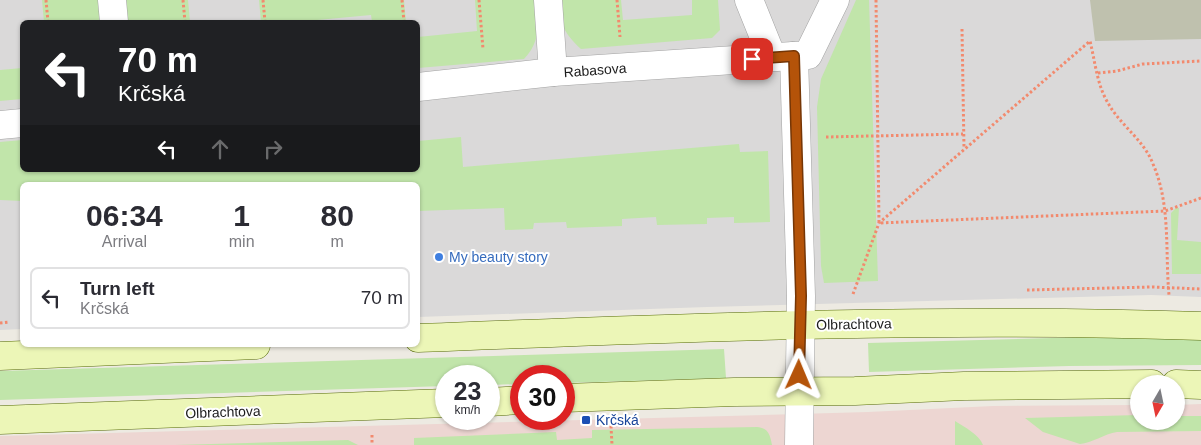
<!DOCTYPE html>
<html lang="en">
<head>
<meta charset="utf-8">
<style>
	body { margin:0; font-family:Arial,sans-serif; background:#f2f2f3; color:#2b2b33; height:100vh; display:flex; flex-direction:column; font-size:19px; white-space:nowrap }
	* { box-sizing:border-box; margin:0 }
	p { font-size:16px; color:#7c7c81 }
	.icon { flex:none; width:28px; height:28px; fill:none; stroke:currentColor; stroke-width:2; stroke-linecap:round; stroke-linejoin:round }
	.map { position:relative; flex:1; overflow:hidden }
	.side { position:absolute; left:20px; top:182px; width:400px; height:165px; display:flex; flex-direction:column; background:#fff; border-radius:8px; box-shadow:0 1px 4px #0004 }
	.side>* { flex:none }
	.hud { position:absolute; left:20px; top:20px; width:400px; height:152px; border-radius:8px; box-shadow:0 1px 4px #0004; background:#202124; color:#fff; overflow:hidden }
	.needle { width:32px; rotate:189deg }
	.tools { position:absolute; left:1130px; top:375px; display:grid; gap:10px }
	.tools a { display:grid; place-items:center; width:55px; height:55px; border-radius:50%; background:#fff; box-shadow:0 1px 4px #0004; font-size:25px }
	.speed { position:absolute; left:435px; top:365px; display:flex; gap:10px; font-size:25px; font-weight:700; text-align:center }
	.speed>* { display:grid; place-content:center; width:65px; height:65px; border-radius:50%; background:#fff; box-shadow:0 1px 4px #0004; line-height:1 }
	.speed small { font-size:12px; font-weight:400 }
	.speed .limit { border:8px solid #d22; background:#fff; color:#111 }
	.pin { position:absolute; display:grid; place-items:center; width:42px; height:42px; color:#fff; margin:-21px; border-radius:10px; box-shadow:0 2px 8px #0006 }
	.me { position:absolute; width:55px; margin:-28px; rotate:1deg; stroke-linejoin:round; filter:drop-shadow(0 0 4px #0008) }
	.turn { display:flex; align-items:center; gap:18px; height:105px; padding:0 15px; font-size:22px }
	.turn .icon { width:65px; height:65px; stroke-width:2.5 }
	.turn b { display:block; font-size:35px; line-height:42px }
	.lanes { display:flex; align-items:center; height:48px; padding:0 15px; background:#0003; justify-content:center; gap:25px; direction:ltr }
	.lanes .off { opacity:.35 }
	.eta { display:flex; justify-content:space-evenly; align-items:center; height:85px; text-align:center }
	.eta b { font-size:30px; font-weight:700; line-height:35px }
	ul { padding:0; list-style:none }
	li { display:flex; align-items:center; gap:15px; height:62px; margin:0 10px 8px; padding:0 5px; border:2px solid #e1e1e2; border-radius:8px }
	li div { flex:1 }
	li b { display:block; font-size:19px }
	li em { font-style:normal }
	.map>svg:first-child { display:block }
	.residential { fill:#dad9d9; fill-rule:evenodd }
	.commercial { fill:#edd6d2 }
	.construction { fill:#bfc1ae }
	.grass { fill:#c1e5aa }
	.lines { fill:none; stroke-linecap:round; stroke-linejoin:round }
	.street-casing { stroke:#a3a3a3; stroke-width:29 }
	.secondary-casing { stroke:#576c0a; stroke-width:29 }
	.path { stroke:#f28a6e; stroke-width:3; stroke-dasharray:2.5 2.5; stroke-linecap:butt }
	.street { stroke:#fff; stroke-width:28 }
	.secondary { stroke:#ecf6b7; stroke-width:28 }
	.route-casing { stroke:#753606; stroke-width:12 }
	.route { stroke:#b45309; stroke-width:9 }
	.shop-dot { fill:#3f7fe0; stroke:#fff; stroke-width:2 }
	.transit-dot { fill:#1a4fb4; stroke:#fff; stroke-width:2 }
	.labels { text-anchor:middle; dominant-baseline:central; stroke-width:4; stroke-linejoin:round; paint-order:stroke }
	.street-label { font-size:14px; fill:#1c1c1c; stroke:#fff }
	.shop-label { font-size:14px; fill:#366cbe; stroke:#fff; text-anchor:start }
	.transit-label { font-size:14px; fill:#164399; stroke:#fff; text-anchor:start }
</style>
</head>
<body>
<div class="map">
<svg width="1201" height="445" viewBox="0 0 1201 445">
	<rect width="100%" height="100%" fill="#edeae2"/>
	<!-- residential -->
	<path class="residential" d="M 0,0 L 1201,0 L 1201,297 L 1151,295 L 707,307 L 418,317 L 418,185 L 22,185 L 22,329 L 0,330 ZM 22,22 L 418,22 L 418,170 L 22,170 Z"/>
	<!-- commercial -->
	<path class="commercial" d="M 1201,404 L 1201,445 L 0,445 L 0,436 L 868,412 L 993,406 L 1139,405 L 1139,421 L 1176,421 L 1176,405 Z"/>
	<!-- construction -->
	<path class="construction" d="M 1090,0 L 1201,0 L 1201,39 L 1095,41 Z"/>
	<!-- grass -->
	<g class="grass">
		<path d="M 42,0 L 105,0 L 107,22 L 44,22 Z"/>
		<path d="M 125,0 L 188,0 L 190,22 L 127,22 Z"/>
		<path d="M 259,0 L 404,0 L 406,22 L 372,22 L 371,15 L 296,22 L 261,22 Z"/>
		<path d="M 475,0 L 537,0 C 539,23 541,41 524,59 L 418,68 L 418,37 L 477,31 Z"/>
		<path d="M 558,0 L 621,0 L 623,20 L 692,15 L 692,0 L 718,0 L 720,30 L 712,38 L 581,49 C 563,32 560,24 558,0 Z"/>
		<path d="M 856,0 L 869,0 L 878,281 L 824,283 L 821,266 L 817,107 L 821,79 Z"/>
		<path d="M 22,68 L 22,99 L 0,101 L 0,70 Z"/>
		<path d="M 461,137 L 463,167 L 739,144 L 740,152 L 768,151 L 770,222 L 734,223 L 734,217 L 707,218 L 707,224 L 657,225 L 656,217 L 622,219 L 622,226 L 567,228 L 566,222 L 534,223 L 533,229 L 505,230 L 504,208 L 418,211 L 418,185 L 22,185 L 22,201 L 0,200 L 0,142 L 22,140 L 22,170 L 418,170 L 418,141 Z"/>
		<path d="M 1176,208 L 1179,208 L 1177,240 L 1201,242 L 1201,274 L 1172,274 L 1171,213 Z"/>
		<path d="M 1124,336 L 1201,336 L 1201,365 L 1069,366 L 869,372 L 868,343 Z"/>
		<path d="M 724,349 L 726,378 L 564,383 L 564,376 L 521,376 L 521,384 L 489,385 L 489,376 L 446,376 L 446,386 L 0,400 L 0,371 Z"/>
		<path d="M 1139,415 L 1139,421 L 1176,421 L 1176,416 L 1201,416 L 1201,431 L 1117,432 C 1104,434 1092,443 1080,444 L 1043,432 L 1025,418 Z"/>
		<path d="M 955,421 C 964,427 979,434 983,445 L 955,445 Z"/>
		<path d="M 757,427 C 768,428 770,434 772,445 L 414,445 L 414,438 L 556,432 L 557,440 L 592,438 L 592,430 Z"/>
		<path d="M 348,440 L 358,445 L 175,445 Z"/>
	</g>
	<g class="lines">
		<defs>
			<g id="street">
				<path d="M 112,0 L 114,22"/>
				<path d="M 548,0 L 553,72"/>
				<path d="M 749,0 L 772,57"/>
				<path d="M 794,56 L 801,296 L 799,445"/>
				<path d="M 418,87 L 553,72 L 808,55 L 835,0"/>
				<path d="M 0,125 L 22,123"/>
			</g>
			<g id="secondary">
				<path d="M 418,338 C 678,328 940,317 1201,326"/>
				<path d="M 0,356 L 256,345"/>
				<path d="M 1176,384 L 1201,385"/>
				<path d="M 564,398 L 734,392 L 855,391 L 964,386 L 1152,384"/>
				<path d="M 489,402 L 521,400"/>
				<path d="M 0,420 L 446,403"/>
			</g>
		</defs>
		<!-- street casing -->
		<use href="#street" class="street-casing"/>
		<!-- secondary casing -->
		<use href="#secondary" class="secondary-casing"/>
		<!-- path -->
		<g class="path">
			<path d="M 46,0 L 48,22"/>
			<path d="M 183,0 L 185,22"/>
			<path d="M 263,0 L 265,22"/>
			<path d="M 402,0 L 404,22"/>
			<path d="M 479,0 L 483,49"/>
			<path d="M 617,0 L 620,37"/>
			<path d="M 876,0 L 879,223 L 1165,211 L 1201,198"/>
			<path d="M 962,29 L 964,148"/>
			<path d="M 1098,73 L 1117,71 L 1143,64 L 1201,61"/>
			<path d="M 826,137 L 963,134"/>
			<path d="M 1027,290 L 1152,287 L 1201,289"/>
			<path d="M 853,294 L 879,223 L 1090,41 C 1095,61 1097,85 1108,103 C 1120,125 1144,140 1153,164 C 1171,205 1165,252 1169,295"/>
			<path d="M 0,323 L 9,322"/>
			<path d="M 611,426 L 612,445"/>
			<path d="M 536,427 L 552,427"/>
			<path d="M 372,435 L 372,445"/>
		</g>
		<!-- street -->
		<use href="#street" class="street"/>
		<!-- secondary -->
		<use href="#secondary" class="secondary"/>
	</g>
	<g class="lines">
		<defs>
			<path id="route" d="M 752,59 L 794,56 L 801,296 L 799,375"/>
		</defs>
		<!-- route casing -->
		<use href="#route" class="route-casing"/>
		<!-- route -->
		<use href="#route" class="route"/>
	</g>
	<!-- markers -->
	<circle class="shop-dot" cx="439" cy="257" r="5"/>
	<rect class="transit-dot" x="581" y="415" width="10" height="10" rx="2.5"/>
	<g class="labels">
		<!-- street labels -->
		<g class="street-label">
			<text transform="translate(595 70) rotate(-4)">Rabasova</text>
			<text transform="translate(854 324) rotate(-1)">Olbrachtova</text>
			<text transform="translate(223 412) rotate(-2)">Olbrachtova</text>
		</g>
		<!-- shop labels -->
		<g class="shop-label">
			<text x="449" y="257">My beauty story</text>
		</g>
		<!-- transit labels -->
		<g class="transit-label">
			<text x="596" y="420">Krčská</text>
		</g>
	</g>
</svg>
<div class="tools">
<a><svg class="needle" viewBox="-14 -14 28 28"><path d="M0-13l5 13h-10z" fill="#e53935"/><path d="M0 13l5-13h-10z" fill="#7c7c81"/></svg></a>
</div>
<div class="speed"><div>23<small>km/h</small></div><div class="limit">30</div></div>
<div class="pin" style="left:752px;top:59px;background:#d93025"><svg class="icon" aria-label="arrive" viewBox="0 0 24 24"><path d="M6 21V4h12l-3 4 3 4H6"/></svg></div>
<svg class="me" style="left:799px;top:375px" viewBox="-20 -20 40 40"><path d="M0-17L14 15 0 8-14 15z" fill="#b45309" stroke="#fff" stroke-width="4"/></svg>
<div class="hud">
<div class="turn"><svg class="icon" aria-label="left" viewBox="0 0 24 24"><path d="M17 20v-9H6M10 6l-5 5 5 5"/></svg><div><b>70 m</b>Krčská</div></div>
<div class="lanes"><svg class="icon" aria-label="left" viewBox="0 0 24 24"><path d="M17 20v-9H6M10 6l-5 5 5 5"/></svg><svg class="icon off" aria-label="ahead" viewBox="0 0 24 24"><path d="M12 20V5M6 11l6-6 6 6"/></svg><svg class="icon off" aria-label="right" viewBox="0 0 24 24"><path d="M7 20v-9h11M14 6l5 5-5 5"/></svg></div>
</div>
<section class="side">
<div class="eta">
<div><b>06:34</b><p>Arrival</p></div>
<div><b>1</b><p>min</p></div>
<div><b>80</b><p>m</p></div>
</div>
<ul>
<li><svg class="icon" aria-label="left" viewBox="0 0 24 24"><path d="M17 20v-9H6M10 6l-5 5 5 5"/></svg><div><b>Turn left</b><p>Krčská</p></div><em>70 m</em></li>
</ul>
</section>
</div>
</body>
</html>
